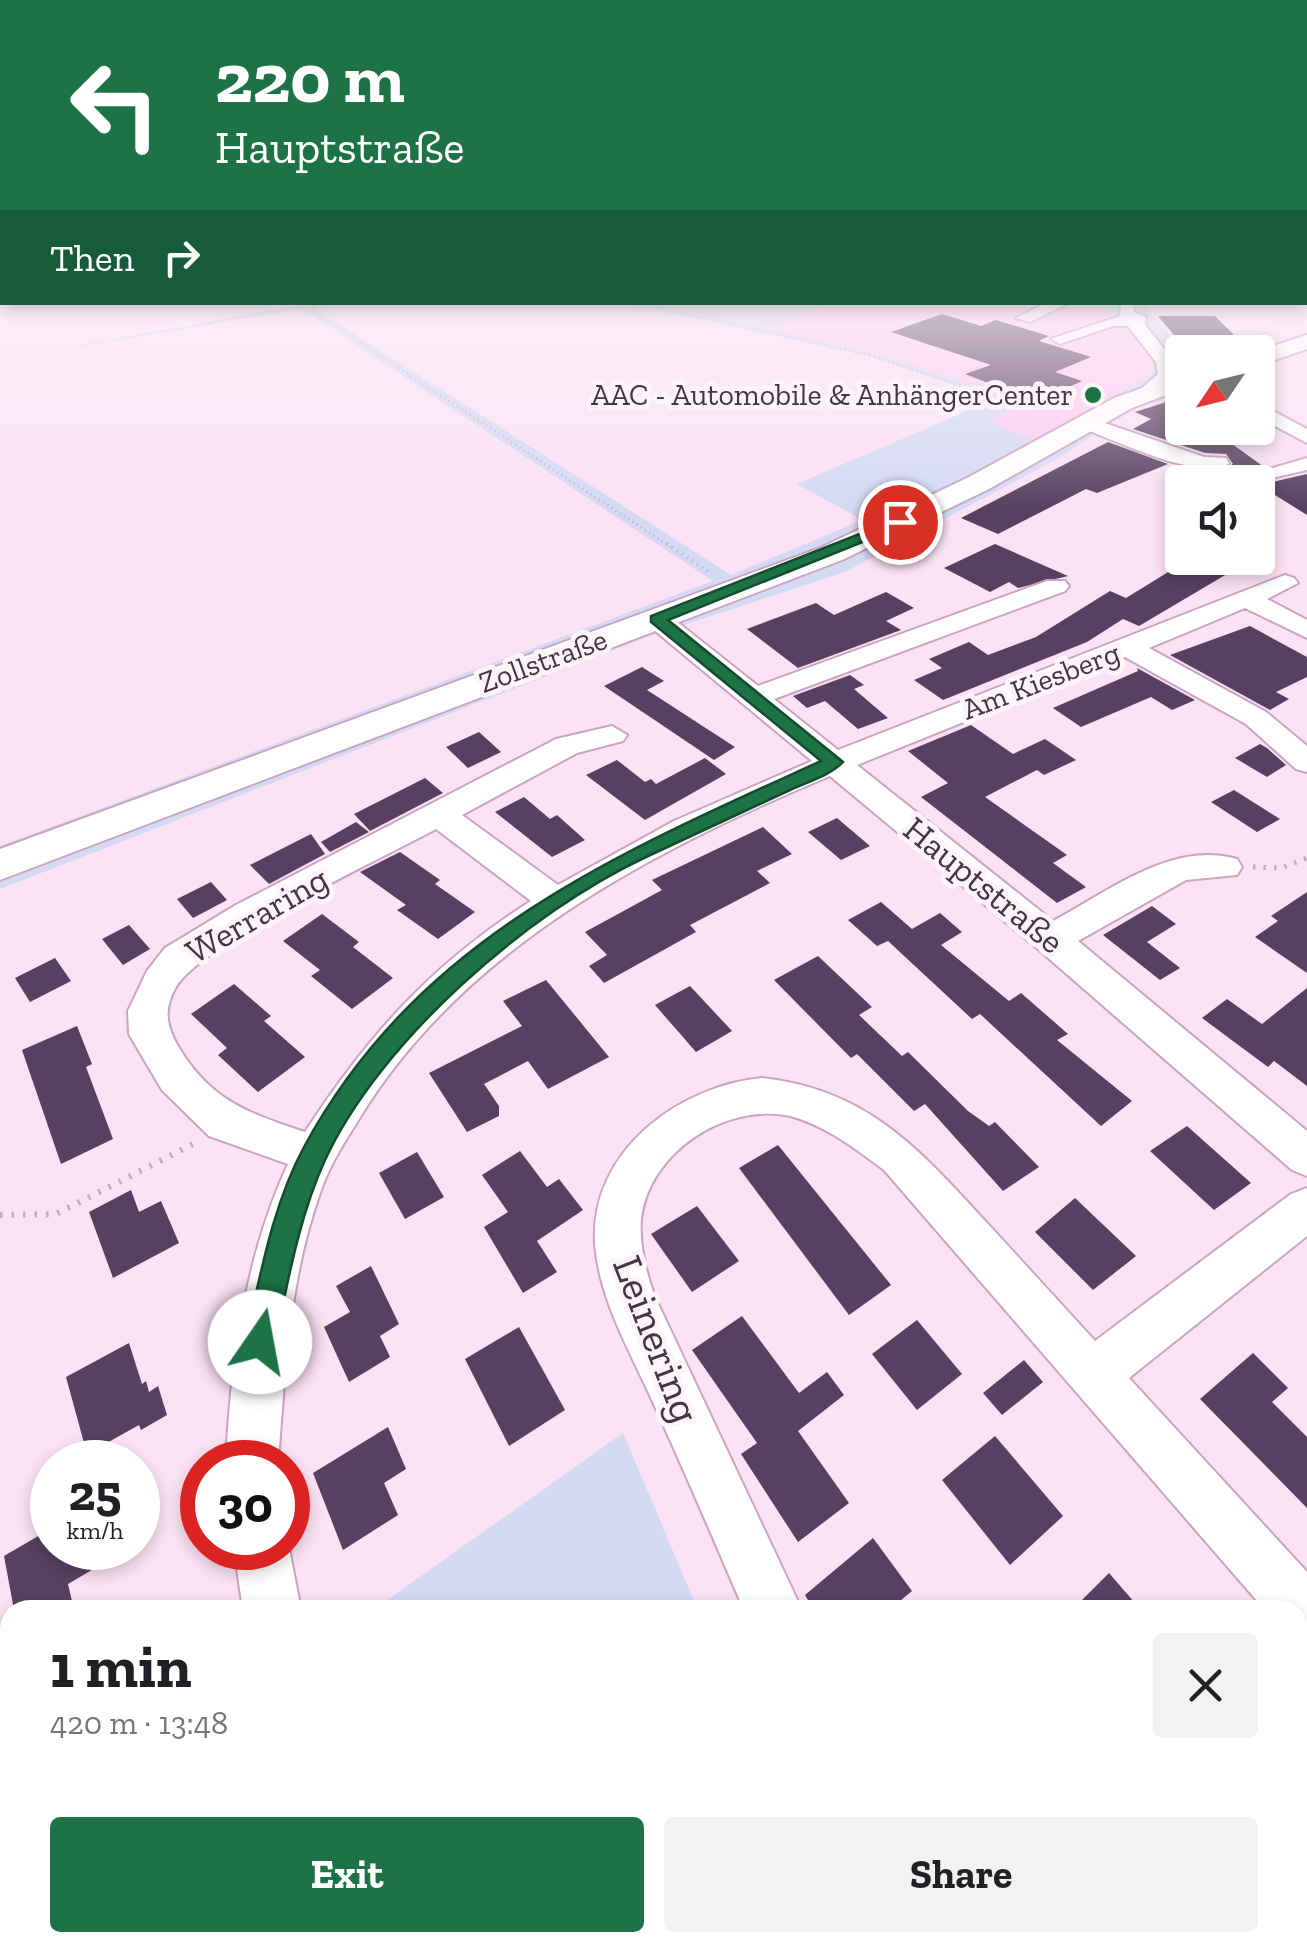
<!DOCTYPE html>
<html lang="en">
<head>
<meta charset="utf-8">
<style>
	body { margin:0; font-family:"Zilla Slab",serif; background:#f2f2f2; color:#202124; height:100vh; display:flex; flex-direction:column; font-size:38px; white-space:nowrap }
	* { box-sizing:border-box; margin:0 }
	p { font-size:32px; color:#757577 }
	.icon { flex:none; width:55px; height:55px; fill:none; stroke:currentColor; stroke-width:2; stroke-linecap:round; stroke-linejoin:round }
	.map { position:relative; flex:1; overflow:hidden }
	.drawer { position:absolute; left:0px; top:1600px; width:1308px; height:352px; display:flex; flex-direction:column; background:#fff; border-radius:30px 30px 0 0; box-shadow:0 5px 15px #0003 }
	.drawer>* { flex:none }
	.guide { position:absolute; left:0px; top:0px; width:1308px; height:305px; box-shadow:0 5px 15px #0003; background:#1d7346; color:#fff; overflow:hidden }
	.needle { width:65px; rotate:235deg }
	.tools { position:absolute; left:1165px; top:335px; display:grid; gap:20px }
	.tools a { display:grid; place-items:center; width:110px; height:110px; border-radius:10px; background:#fff; box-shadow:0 5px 15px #0003; font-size:50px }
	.speed { position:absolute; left:30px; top:1440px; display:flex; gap:20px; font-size:50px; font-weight:700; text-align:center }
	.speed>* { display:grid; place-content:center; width:130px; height:130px; border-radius:50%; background:#fff; box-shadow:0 5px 15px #0003; line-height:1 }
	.speed small { font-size:25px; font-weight:400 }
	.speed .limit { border:15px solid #d22; background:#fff; color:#111 }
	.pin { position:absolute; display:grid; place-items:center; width:85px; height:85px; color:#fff; margin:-42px; border:5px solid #fff; border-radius:50%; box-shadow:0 2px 10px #0007 }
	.me { position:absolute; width:110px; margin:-55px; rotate:12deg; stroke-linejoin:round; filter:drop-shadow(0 0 8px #0008) }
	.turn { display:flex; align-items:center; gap:35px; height:210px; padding:0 50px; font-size:45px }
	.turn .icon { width:130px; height:130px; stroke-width:2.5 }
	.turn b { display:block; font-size:70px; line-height:85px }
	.then { display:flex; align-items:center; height:95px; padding:0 50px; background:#0003; gap:20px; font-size:38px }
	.round { display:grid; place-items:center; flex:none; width:105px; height:105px; border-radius:10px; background:#f2f2f2 }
	.head { display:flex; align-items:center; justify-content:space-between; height:170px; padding:0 50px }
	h1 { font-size:60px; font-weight:700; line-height:75px }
	.button { display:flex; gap:20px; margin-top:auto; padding:20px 50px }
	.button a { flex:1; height:115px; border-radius:10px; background:#1d7346; color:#fff; font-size:40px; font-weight:700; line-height:115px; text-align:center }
	.button a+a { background:#f2f2f2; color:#202124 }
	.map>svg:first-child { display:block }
	.built { fill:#fdcdf1 }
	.green { fill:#d4daf4 }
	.building { fill:#574061 }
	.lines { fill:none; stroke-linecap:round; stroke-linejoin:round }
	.minor-casing { stroke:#cca4c2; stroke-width:4 }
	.major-casing { stroke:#cca4c2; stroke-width:4 }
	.path-far3 { stroke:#c2acbc; stroke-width:2.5; stroke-dasharray:1 4; stroke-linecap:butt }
	.path-far2 { stroke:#c2acbc; stroke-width:4; stroke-dasharray:1 5; stroke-linecap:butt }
	.path-far1 { stroke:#c2acbc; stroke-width:5; stroke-dasharray:2.5 8; stroke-linecap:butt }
	.path { stroke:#c2acbc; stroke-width:6; stroke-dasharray:2.5 9; stroke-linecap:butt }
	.minor { fill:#fff; fill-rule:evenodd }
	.major { fill:#fff; fill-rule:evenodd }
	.route { fill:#1d7346; stroke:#134b2e; stroke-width:2.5 }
	.poi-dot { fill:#1d7346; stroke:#fef5fb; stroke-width:4 }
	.labels { text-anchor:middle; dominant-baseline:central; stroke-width:10; stroke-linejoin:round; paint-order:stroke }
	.far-poi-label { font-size:30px; fill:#453541; stroke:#fef5fb; text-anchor:end }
	.far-street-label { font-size:30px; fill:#453541; stroke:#fef5fb }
	.street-label { font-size:35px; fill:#453541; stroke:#fef5fb }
	.near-street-label { font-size:42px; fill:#453541; stroke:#fef5fb }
</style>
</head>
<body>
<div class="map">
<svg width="1307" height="1952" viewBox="0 0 1307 1952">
	<rect width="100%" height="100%" fill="#fbe2f4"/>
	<!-- built -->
	<path class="built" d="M 828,303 L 1099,303 L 1152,358 L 1154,372 L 1036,441 L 986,421 L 1015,406 L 893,358 L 767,329 Z"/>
	<!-- green -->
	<g class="green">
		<path d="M 310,303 L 344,303 L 314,308 L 731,575 L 863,520 L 797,484 L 995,399 L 868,356 L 624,303 L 828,303 L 769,329 L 893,358 L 1003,396 L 998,399 L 1017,407 L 987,421 L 1036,441 L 1154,372 L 1152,358 L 1099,303 L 1141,303 L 1185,352 L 1182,393 L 1128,411 L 1066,454 L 845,572 L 647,637 L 0,889 L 0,846 L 713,581 L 302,309 L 0,360 Z"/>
		<path d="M 623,1433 L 698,1610 L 373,1610 Z"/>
		<path d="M 453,1943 L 453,1942 L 661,1943 L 650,1952 L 456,1952 Z"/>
	</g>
	<!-- building -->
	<g class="building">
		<path d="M 942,314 L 981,326 L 996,320 L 1049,336 L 1039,341 L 1091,357 L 1055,372 L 1082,381 L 1037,402 L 965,374 L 991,365 L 891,332 Z"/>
		<path d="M 1158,316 L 1215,316 L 1251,352 L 1188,352 Z"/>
		<path d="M 1182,397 L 1182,428 L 1210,428 L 1264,467 L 1251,470 L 1250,477 L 1264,484 L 1307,474 L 1307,515 L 1275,495 L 1258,498 L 1258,482 L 1239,482 L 1221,470 L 1233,464 L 1226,454 L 1205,453 L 1133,429 L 1151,419 L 1135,412 Z"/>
		<path d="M 1108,442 L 1168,464 L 1097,493 L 1086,489 L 998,534 L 961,518 Z"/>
		<path d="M 995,544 L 1068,576 L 1018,588 L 1009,582 L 990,592 L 944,568 Z"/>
		<path d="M 1191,558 L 1254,558 L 1139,626 L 1123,619 L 1087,642 L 943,700 L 914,680 L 942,668 L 929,659 L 969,642 L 988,655 L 1036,637 L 1110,591 L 1126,598 Z"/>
		<path d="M 886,592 L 914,608 L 886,621 L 901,630 L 798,668 L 747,629 L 816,603 L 834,615 Z"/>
		<path d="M 1250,626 L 1307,657 L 1307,677 L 1276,692 L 1289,699 L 1270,710 L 1170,655 Z"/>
		<path d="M 642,667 L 664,681 L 647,690 L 735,747 L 714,760 L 604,686 Z"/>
		<path d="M 1137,668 L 1195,700 L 1172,710 L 1151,697 L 1081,727 L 1053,708 L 1138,671 Z"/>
		<path d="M 850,675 L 864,685 L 854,689 L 888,718 L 858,729 L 825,701 L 807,708 L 793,696 Z"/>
		<path d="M 971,725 L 1013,754 L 1045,739 L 1076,760 L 1044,775 L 1037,770 L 985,797 L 1067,855 L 1053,863 L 1086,887 L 1057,903 L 921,797 L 948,783 L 908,751 Z"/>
		<path d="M 479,732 L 501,752 L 468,768 L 446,747 Z"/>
		<path d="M 1260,744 L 1267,748 L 1286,765 L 1267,777 L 1235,758 Z"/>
		<path d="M 705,758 L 726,774 L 645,820 L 586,775 L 617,760 L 645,782 L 651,779 L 656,784 Z"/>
		<path d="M 425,778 L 443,793 L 370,831 L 354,814 Z"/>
		<path d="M 1234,790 L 1280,819 L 1257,832 L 1211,802 Z"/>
		<path d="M 524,797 L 550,819 L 557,815 L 585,840 L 552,857 L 495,812 Z"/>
		<path d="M 837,818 L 870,846 L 841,860 L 808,832 Z"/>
		<path d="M 356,822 L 369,832 L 330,852 L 321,842 Z"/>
		<path d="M 763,827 L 792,854 L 757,871 L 770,883 L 690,925 L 696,932 L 604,983 L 589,966 L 607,955 L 585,932 L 662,890 L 652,880 Z"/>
		<path d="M 311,834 L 325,854 L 269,884 L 250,865 Z"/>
		<path d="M 400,852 L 440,880 L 435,884 L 475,912 L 438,939 L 397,910 L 406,905 L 360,872 Z"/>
		<path d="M 211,882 L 227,900 L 193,918 L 177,899 Z"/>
		<path d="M 1307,892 L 1307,973 L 1255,937 L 1278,921 L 1271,916 Z"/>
		<path d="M 881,902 L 912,929 L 940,913 L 962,932 L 941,945 L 1009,1001 L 1021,993 L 1068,1034 L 1057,1040 L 1132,1101 L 1101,1126 L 980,1014 L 972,1019 L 888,941 L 877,946 L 848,920 Z"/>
		<path d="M 1152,906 L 1176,924 L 1147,942 L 1180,968 L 1160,980 L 1103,935 Z"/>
		<path d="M 322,914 L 359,942 L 353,947 L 393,978 L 352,1009 L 311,976 L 320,970 L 283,941 Z"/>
		<path d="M 129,925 L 150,949 L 123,965 L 102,939 Z"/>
		<path d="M 818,956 L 872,1007 L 859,1015 L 902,1056 L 908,1052 L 968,1111 L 989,1126 L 995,1122 L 1039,1167 L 1003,1191 L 925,1104 L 914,1111 L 857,1054 L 851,1058 L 774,980 Z"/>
		<path d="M 55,958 L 71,981 L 30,1002 L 15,978 Z"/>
		<path d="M 546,980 L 609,1057 L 548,1089 L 528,1061 L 484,1084 L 499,1106 L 499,1116 L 467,1132 L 429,1073 L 522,1026 L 503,1001 Z"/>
		<path d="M 234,984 L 271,1016 L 264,1021 L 305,1057 L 258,1092 L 218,1055 L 227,1048 L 191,1014 Z"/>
		<path d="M 690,986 L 732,1031 L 696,1052 L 655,1005 Z"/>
		<path d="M 1307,988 L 1307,1086 L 1274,1061 L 1268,1067 L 1202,1018 L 1227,999 L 1262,1024 Z"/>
		<path d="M 77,1026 L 92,1064 L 86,1067 L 113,1139 L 61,1164 L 22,1050 Z"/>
		<path d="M 1187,1126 L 1251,1183 L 1214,1210 L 1150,1151 Z"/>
		<path d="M 778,1145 L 891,1285 L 849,1315 L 739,1168 Z"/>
		<path d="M 520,1151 L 547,1187 L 559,1179 L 583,1210 L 537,1241 L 557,1272 L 523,1293 L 484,1227 L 508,1212 L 482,1175 Z"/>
		<path d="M 417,1152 L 444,1197 L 405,1219 L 379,1173 Z"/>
		<path d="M 131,1190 L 139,1212 L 161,1201 L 179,1243 L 113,1278 L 89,1212 Z"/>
		<path d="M 1075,1198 L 1136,1256 L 1093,1290 L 1035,1232 Z"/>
		<path d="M 697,1206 L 739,1261 L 692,1292 L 651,1234 Z"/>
		<path d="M 371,1266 L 399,1324 L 380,1336 L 390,1357 L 349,1382 L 324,1327 L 350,1312 L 336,1286 Z"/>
		<path d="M 742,1316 L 799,1393 L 827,1372 L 844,1395 L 798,1431 L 849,1503 L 798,1542 L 741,1454 L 757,1443 L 692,1350 Z"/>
		<path d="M 917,1320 L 962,1374 L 917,1410 L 872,1354 Z"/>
		<path d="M 519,1327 L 565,1410 L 509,1446 L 465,1359 Z"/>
		<path d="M 129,1343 L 142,1384 L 146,1381 L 149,1392 L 158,1386 L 167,1415 L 141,1430 L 139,1425 L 87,1454 L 66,1377 Z"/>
		<path d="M 1253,1353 L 1288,1388 L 1272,1402 L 1307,1437 L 1307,1508 L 1200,1399 Z"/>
		<path d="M 1024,1360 L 1043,1382 L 1002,1415 L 983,1393 Z"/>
		<path d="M 388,1427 L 406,1469 L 384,1483 L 398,1515 L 343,1550 L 313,1473 Z"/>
		<path d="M 995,1436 L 1063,1516 L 1010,1565 L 942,1480 Z"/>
		<path d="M 52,1528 L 52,1548 L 129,1548 L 68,1584 L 74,1610 L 14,1610 L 4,1556 Z"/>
		<path d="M 873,1538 L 912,1591 L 889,1610 L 814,1610 L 805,1595 Z"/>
		<path d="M 1109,1573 L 1141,1610 L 1072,1610 Z"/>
	</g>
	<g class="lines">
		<defs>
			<g id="minor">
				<path d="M 1048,302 L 1071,302 L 1030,322 L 1016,318 Z"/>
				<path d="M 1121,302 L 1133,302 L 1134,312 L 1146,317 L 1145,325 L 1174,361 L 1177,375 L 1151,399 L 1134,395 L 1158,374 L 1156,362 L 1128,326 L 1113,326 L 1060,344 L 1051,339 L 1120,316 Z"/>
				<path d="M 1258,403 L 1307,429 L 1307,443 L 1258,417 Z"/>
				<path d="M 1087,417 L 1204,457 L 1226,458 L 1229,463 C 1206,484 1109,438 1080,427 L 1077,423 Z"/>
				<path d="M 1307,458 L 1307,470 L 1263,480 L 1252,474 Z"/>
				<path d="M 1285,575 L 1294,578 L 1298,583 L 1267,599 L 1307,620 L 1307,638 L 1245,608 L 1149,648 L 1266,712 L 1307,746 L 1307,772 L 1296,769 L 1246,724 L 1125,657 L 857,765 L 1053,921 C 1108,892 1172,840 1237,859 L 1242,867 L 1237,875 L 1186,880 L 1078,941 L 1307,1131 L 1307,1176 L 1292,1170 L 1038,949 L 830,776 C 651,851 463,948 359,1119 C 344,1143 329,1166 320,1193 C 289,1280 285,1371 278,1462 L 226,1462 C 231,1361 245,1257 288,1164 L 209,1136 L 162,1090 L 129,1034 L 128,1011 L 147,971 L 165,948 L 236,905 L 556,739 L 612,726 L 627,735 L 623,741 L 577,753 L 462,815 L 558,885 L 674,821 L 812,761 L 648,625 L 644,619 L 648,613 L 666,613 L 758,686 L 1047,581 L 1065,581 L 1069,586 L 1065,591 L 774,699 L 838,750 ZM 436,829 L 531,901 C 432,964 369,1034 305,1132 C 251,1114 213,1102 181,1051 C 167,1029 162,1011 176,987 C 202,943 382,858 436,829 Z"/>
				<path d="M 762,1078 C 867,1089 920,1150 987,1223 C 1023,1262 1059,1302 1095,1341 L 1291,1194 L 1307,1188 L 1307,1236 L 1129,1378 L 1307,1572 L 1307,1644 L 1298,1640 L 1298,1610 L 1265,1610 L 884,1170 C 856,1149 825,1125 790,1116 C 726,1102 649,1152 641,1219 C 639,1246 646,1271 654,1295 L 802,1610 L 744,1610 C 714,1540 684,1470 652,1400 C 630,1351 599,1299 595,1243 C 590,1151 679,1086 762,1078 Z"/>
				<path d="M 288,1543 L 301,1610 L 243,1610 L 234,1548 L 288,1548 Z"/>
				<path d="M 196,1942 L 275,1942 L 271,1952 L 192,1952 Z"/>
				<path d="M 330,1942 L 398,1942 L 401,1952 L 333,1952 Z"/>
				<path d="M 891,1942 L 959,1942 L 963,1952 L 895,1952 Z"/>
			</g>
			<g id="major">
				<path d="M 1307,335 L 1307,349 L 1258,366 L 1255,352 Z"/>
				<path d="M 1182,374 L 1182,389 L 1132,408 L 989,489 L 842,560 L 0,880 L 0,849 L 820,548 L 969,477 L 1114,398 Z"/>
			</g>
		</defs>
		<!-- minor casing -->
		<use href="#minor" class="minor-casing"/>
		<!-- major casing -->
		<use href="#major" class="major-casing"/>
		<!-- path-far3 -->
		<g class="path-far3">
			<path d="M 318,302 L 308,308 L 671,547"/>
			<path d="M 635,302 L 870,355 L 999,398 L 1065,408"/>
			<path d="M 203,324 L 309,304"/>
		</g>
		<!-- path-far2 -->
		<path class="path-far2" d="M 667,544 L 712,574"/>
		<!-- path-far1 -->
		<path class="path-far1" d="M 1253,867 L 1281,868 L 1307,858"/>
		<!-- path -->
		<path class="path" d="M 0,1215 L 56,1214 L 199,1141"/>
		<!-- minor -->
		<use href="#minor" class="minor"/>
		<!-- major -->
		<use href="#major" class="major"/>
	</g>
	<!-- sky -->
	<linearGradient id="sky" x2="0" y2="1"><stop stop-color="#65bbe5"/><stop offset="0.46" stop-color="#fdf2fa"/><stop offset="1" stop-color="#fdf2fa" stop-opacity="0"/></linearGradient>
	<rect width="1307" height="509" fill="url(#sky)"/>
	<!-- route -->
	<path class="route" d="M 900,518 L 905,525 L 668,620 L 843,762 C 831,775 807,782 790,790 C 742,812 694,835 646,857 C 528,912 380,1041 325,1160 C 299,1217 288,1281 275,1342 L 271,1353 L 260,1357 L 250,1353 L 245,1342 C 260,1278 272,1206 304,1147 C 418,937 615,855 821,761 L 651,622 L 651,616 Z"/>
	<!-- markers -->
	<circle class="poi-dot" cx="1093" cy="395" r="10"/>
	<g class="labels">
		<!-- far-poi labels -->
		<g class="far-poi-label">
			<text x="1073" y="395">AAC - Automobile &amp; AnhängerCenter</text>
		</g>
		<!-- far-street labels -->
		<g class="far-street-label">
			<text transform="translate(543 661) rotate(-20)">Zollstraße</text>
			<text transform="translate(1041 681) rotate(-21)">Am Kiesberg</text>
		</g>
		<!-- street labels -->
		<g class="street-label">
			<text transform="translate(984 885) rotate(39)">Hauptstraße</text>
			<text transform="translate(257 915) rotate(-30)">Werraring</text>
		</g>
		<!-- near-street labels -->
		<g class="near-street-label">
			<text transform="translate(657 1339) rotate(69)">Leinering</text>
		</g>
	</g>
</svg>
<div class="tools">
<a><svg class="needle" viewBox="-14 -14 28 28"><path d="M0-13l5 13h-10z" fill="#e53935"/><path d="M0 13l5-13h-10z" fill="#757577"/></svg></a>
<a><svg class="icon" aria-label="sound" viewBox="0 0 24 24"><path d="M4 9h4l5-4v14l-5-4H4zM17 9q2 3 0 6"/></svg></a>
</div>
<div class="speed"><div>25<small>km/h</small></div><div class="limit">30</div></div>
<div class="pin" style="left:900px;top:522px;background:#d93025"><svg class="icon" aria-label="arrive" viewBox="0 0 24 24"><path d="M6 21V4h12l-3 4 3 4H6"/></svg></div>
<svg class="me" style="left:260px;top:1342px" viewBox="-20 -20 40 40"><circle r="19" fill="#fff"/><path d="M0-13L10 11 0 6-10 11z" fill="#1d7346"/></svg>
<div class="guide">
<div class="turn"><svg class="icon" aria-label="left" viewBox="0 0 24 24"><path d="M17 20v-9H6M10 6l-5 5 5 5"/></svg><div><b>220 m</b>Hauptstraße</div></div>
<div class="then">Then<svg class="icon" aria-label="right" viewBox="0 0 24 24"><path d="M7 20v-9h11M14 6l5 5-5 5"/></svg></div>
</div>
<section class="drawer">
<div class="head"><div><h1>1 min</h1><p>420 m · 13:48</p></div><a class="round"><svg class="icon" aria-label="close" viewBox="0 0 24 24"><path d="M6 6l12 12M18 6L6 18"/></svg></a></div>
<div class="button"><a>Exit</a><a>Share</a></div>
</section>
</div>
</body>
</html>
